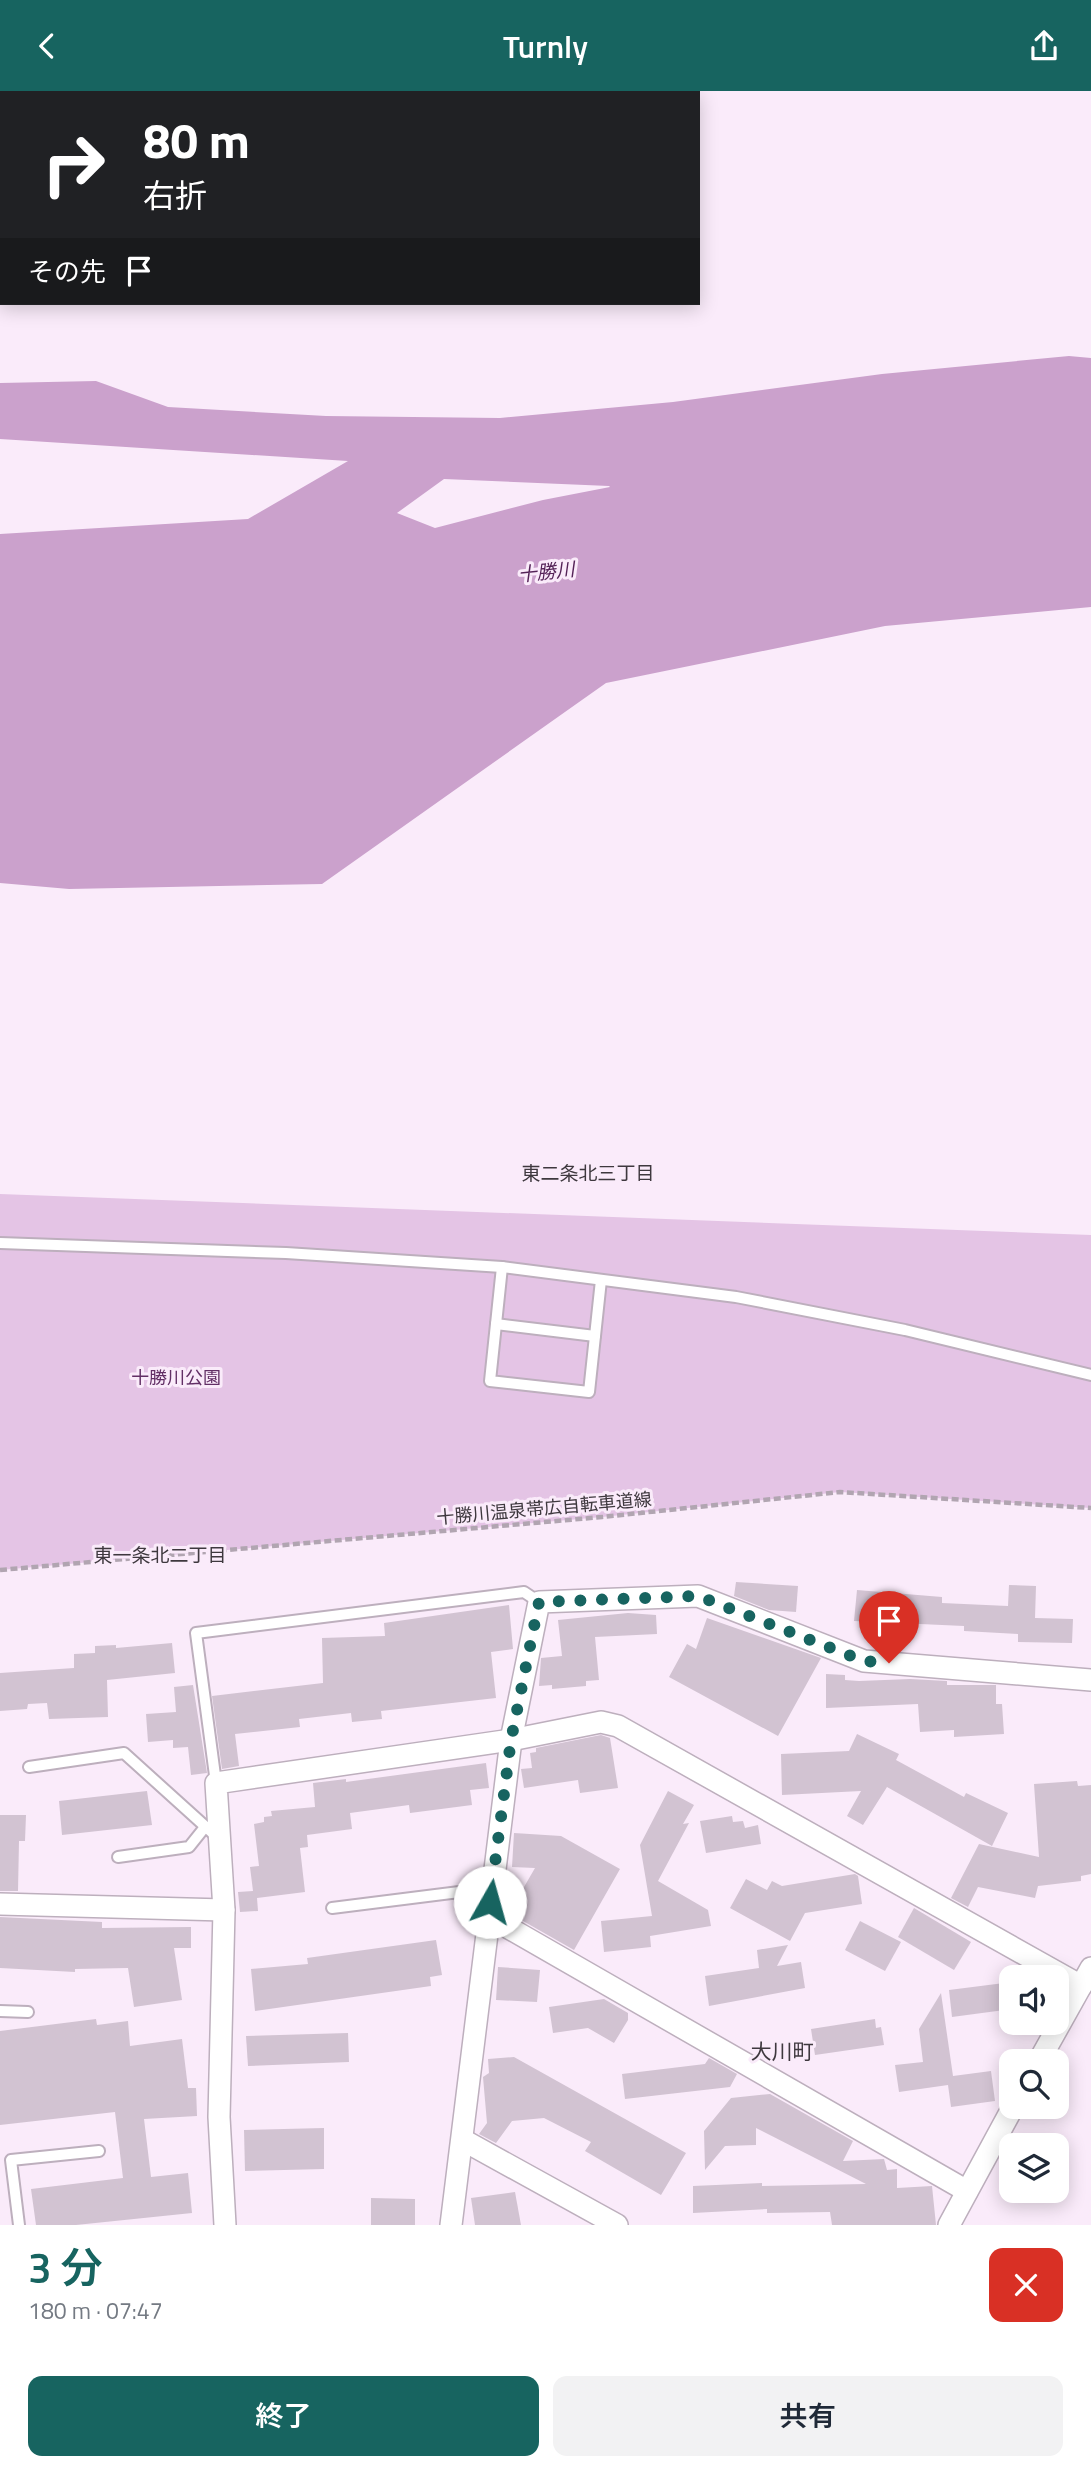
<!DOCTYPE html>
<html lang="ja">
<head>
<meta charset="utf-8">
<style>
	body { margin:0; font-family:"Titillium Web","Noto Sans JP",sans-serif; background:#f2f2f3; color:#1f2937; height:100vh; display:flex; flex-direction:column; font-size:26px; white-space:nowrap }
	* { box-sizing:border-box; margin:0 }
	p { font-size:23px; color:#747a83 }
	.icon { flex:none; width:38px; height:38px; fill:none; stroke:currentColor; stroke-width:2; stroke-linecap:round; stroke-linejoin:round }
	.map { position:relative; height:2134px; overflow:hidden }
	.side { display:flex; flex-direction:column; background:#fff; flex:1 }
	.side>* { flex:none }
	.banner { position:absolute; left:0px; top:0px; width:700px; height:214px; box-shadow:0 4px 18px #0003; background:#202124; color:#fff; overflow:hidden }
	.buttons { position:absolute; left:999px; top:1874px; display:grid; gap:14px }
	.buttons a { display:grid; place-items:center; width:70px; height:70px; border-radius:14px; background:#fff; box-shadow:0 4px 18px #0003; font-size:35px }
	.pin { position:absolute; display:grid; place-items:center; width:60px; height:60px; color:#fff; margin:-72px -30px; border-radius:50% 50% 50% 0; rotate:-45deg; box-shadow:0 0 7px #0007 }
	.pin .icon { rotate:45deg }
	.me { position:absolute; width:77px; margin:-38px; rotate:7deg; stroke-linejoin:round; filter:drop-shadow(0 0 5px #0008) }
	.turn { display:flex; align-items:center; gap:24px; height:147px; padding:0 28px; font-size:32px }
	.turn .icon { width:91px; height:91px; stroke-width:2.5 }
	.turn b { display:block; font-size:49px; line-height:60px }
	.then { display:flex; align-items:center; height:66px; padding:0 28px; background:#0003; gap:14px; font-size:26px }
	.round { display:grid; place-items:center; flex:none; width:74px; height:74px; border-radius:14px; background:#f2f2f3 }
	.summary { display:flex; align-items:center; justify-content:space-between; height:119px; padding:0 28px }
	h1 { font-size:42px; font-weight:600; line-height:52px; color:#176460 }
	.primary-button { display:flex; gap:14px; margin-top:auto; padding:14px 28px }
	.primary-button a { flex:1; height:80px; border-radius:14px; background:#176460; color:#fff; font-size:28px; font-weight:600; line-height:80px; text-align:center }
	.primary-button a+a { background:#f2f2f3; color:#1f2937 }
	header { display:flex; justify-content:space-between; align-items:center; height:91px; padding:0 28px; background:#176460; color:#fff; font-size:32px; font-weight:600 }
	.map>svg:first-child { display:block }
	.green { fill:#e4c4e5 }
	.water { fill:#cba1cc; fill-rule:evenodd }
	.building { fill:#d2c3d2 }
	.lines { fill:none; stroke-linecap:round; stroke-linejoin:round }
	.lane-casing { stroke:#bdafbd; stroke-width:14 }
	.street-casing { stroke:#bdafbd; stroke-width:24 }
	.path { stroke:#b1a5b1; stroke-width:4.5; stroke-dasharray:7 3.5; stroke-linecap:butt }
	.lane { stroke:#fff; stroke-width:10 }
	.street { stroke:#fff; stroke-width:21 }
	.route { stroke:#176460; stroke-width:12; stroke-dasharray:0 21.6 }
	.labels { text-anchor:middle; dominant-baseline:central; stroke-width:6; stroke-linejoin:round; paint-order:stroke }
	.park-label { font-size:18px; fill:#622f65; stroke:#faebfa }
	.street-label { font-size:18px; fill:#3e383e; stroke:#faebfa }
	.water-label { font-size:19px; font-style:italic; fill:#552358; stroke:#faebfa }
	.neighbourhood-label { font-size:19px; fill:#3e383e; stroke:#faebfa }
	.quarter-label { font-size:21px; fill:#3e383e; stroke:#faebfa }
</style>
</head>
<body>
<header><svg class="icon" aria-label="back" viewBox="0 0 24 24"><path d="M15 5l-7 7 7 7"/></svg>Turnly<svg class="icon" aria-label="share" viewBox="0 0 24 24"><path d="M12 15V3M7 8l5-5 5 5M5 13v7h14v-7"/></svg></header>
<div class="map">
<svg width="1091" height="2134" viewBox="0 0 1091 2134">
	<rect width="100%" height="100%" fill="#faebfa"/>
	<!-- green -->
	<path class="green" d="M 0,1103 L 1091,1144 L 1091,1417 L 840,1401 L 602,1426 L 0,1479 Z"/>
	<!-- water -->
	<path class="water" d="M 1069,265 L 1091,267 L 1091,516 L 885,535 L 606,592 L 322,793 L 69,798 L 0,792 L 0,443 L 248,428 L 348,370 L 0,348 L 0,292 L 96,290 L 168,316 L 326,325 L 500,327 L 673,311 L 882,283 ZM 444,388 L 609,395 L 610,396 L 543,409 L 435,437 L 397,422 Z"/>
	<!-- building -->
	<g class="building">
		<path d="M 736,1491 L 798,1495 L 796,1521 L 769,1519 L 734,1505 Z"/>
		<path d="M 1009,1494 L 1036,1495 L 1035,1527 L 1073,1528 L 1072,1552 L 1018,1551 L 1018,1543 L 964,1540 L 964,1535 L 854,1530 L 857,1499 L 942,1506 L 942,1512 L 1008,1515 Z"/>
		<path d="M 509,1514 L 513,1558 L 491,1561 L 496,1607 L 381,1620 L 382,1628 L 352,1631 L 351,1622 L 299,1628 L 300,1636 L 235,1643 L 239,1675 L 222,1678 L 212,1605 L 323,1592 L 322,1547 L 385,1545 L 384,1532 Z"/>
		<path d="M 628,1522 L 656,1524 L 657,1543 L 595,1546 L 599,1589 L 586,1590 L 586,1595 L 552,1598 L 552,1594 L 539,1595 L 541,1567 L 562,1565 L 558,1529 Z"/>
		<path d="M 707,1527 L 821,1567 L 778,1645 L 669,1586 L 687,1553 L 696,1558 Z"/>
		<path d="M 172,1552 L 175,1582 L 107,1589 L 108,1626 L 49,1628 L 47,1612 L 28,1613 L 27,1618 L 0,1620 L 0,1582 L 74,1577 L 74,1563 L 95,1562 L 95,1555 L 116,1554 L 116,1557 Z"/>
		<path d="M 826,1583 L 845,1584 L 845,1589 L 859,1590 L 910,1588 L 947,1590 L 947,1594 L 996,1594 L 996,1613 L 1002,1613 L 1004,1643 L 954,1646 L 954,1639 L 920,1641 L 918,1613 L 826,1617 Z"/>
		<path d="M 193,1594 L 207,1682 L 191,1684 L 188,1656 L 173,1657 L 173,1649 L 148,1651 L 146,1623 L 176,1621 L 174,1596 Z"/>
		<path d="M 857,1643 L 899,1663 L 896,1669 L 964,1706 L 966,1702 L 1008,1722 L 992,1755 L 887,1696 L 863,1734 L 847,1725 L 861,1700 L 782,1704 L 781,1663 L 849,1660 Z"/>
		<path d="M 601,1644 L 610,1647 L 618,1697 L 580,1702 L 578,1689 L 524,1697 L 521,1678 L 532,1677 L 530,1662 L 536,1661 L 536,1657 Z"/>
		<path d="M 486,1672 L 489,1697 L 470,1699 L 472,1714 L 410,1722 L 409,1714 L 350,1722 L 352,1738 L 307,1744 L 308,1756 L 300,1757 L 305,1801 L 257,1807 L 258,1820 L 240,1821 L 238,1801 L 253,1800 L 250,1776 L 259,1775 L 254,1733 L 264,1731 L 264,1726 L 272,1725 L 271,1720 L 315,1716 L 313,1692 L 346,1688 L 346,1691 Z"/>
		<path d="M 1077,1690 L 1078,1695 L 1091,1694 L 1091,1783 L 1081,1785 L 1081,1790 L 1038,1795 L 1035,1807 L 978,1796 L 968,1816 L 951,1807 L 979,1753 L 1039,1766 L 1034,1693 Z"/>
		<path d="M 147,1700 L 152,1734 L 62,1744 L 59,1710 Z"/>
		<path d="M 668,1700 L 694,1714 L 683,1733 L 689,1732 L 658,1790 L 708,1819 L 711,1835 L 650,1845 L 651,1856 L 604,1861 L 601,1830 L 652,1825 L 640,1754 Z"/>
		<path d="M 0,1724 L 26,1724 L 25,1750 L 19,1750 L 18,1800 L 0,1800 Z"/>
		<path d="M 732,1725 L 733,1731 L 743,1730 L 745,1737 L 758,1734 L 761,1753 L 706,1762 L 700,1730 Z"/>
		<path d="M 514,1742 L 561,1745 L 620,1778 L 574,1859 L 509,1822 L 535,1777 L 512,1776 Z"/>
		<path d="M 855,1783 L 858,1785 L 862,1813 L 805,1822 L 790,1850 L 730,1817 L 746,1788 L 767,1799 L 772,1790 L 782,1795 Z"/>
		<path d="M 914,1817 L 971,1851 L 954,1879 L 898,1846 Z"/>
		<path d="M 0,1826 L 102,1831 L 102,1837 L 191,1836 L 191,1857 L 174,1857 L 182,1909 L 134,1916 L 128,1877 L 75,1878 L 75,1881 L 0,1877 Z"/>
		<path d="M 860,1830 L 901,1851 L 885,1880 L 845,1859 Z"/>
		<path d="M 436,1849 L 442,1884 L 430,1886 L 431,1895 L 255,1920 L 251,1878 L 308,1873 L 307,1867 Z"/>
		<path d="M 788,1854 L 777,1875 L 801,1871 L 805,1897 L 709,1915 L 705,1885 L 759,1877 L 757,1859 Z"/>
		<path d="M 498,1876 L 540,1879 L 537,1911 L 496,1909 Z"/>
		<path d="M 1012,1891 L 1012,1918 L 952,1926 L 949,1899 Z"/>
		<path d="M 941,1902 L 953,1985 L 991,1980 L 995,2010 L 951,2016 L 948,1994 L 899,2001 L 895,1974 L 923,1971 L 919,1938 Z"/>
		<path d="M 604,1908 L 628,1922 L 628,1929 L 614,1952 L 588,1937 L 553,1942 L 549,1916 Z"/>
		<path d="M 96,1928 L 97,1934 L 128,1930 L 130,1955 L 182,1948 L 188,1997 L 196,1997 L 197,2025 L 144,2028 L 151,2086 L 188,2082 L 192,2122 L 76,2134 L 36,2134 L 31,2098 L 123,2087 L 115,2021 L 0,2034 L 0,1940 Z"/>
		<path d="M 875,1928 L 876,1937 L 881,1936 L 884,1954 L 815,1964 L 811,1938 Z"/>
		<path d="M 348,1942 L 349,1971 L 248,1975 L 246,1945 Z"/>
		<path d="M 514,1966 L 686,2062 L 661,2104 L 585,2060 L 591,2051 L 544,2027 L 512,2030 L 496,2052 L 479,2043 L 487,2032 L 483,1986 L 489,1982 L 488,1968 Z"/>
		<path d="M 709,1967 L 737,1983 L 730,1996 L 625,2008 L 622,1983 L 705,1973 Z"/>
		<path d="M 770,2003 L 853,2050 L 843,2070 L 884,2068 L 887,2079 L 897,2078 L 897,2097 L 932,2095 L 936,2134 L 832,2134 L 830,2121 L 767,2122 L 767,2118 L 693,2122 L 693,2095 L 762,2092 L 762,2095 L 866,2093 L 756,2037 L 756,2054 L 725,2055 L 705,2079 L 704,2040 L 731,2007 Z"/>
		<path d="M 324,2037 L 324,2078 L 245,2080 L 244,2039 Z"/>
		<path d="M 515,2101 L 521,2134 L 475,2134 L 471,2107 Z"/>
		<path d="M 371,2107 L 415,2108 L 415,2134 L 371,2134 Z"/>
	</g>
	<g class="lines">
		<defs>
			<g id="lane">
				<path d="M 0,1152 L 286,1162 L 502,1176 L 736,1206 L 905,1239 L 1091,1284"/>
				<path d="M 502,1176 L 490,1290 L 589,1301 L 601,1189"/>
				<path d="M 496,1233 L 595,1245"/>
				<path d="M 29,1676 L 124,1662 L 217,1746"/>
				<path d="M 216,1692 L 196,1542 L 524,1501 L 539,1511"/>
				<path d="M 118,1766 L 189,1756 L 205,1736"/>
				<path d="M 332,1817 L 491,1797"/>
				<path d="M 0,1920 L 28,1921"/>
				<path d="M 19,2134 L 11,2069 L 99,2060"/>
			</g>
			<g id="street">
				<path d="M 0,1813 L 224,1819"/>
				<path d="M 488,1825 L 967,2100"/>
				<path d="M 1039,1970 L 1091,1877"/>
				<path d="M 463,2049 L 617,2134"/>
				<path d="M 225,2134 L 219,2026 L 224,1819 L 216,1692 L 511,1649 L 601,1631 L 618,1635 L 1081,1895"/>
				<path d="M 451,2134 L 511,1649 L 539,1511 L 698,1505 L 864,1570 L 1091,1589"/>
				<path d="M 949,2134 L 1013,2016"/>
			</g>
		</defs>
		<!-- lane casing -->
		<use href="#lane" class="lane-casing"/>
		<!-- street casing -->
		<use href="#street" class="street-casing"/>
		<!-- path -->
		<path class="path" d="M 0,1479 L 602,1426 L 840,1401 L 1091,1417"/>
		<!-- lane -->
		<use href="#lane" class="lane"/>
		<!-- street -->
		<use href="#street" class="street"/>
	</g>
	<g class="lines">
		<!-- route -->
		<path class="route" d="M 490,1811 L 511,1649 L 539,1511 L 698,1505 L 864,1570 L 889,1572"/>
	</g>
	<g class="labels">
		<!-- park labels -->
		<g class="park-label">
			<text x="176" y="1286">十勝川公園</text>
		</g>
		<!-- street labels -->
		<g class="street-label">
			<text transform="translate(544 1417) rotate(-5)">十勝川温泉帯広自転車道線</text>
		</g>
		<!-- water labels -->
		<g class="water-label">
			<text transform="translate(546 480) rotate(-6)">十勝川</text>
		</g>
		<!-- neighbourhood labels -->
		<g class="neighbourhood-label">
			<text x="588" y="1081">東二条北三丁目</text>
			<text x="160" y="1463">東一条北二丁目</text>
		</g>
		<!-- quarter labels -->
		<g class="quarter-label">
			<text x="782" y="1960">大川町</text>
		</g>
	</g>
</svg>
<div class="buttons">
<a><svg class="icon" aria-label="sound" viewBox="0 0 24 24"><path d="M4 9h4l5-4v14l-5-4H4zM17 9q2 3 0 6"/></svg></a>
<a><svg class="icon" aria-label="search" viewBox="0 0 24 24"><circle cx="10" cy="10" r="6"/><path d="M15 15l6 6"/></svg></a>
<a><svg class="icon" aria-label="layers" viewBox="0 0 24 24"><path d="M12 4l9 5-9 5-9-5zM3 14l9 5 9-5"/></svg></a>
</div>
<div class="pin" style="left:889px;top:1572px;background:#d93025"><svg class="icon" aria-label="arrive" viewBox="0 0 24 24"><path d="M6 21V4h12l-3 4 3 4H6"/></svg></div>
<svg class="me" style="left:490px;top:1811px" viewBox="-20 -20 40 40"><circle r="19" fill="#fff"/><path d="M0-13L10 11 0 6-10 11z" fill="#176460"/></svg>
<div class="banner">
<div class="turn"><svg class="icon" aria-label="right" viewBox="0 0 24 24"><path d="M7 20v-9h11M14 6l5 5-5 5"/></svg><div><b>80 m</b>右折</div></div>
<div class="then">その先<svg class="icon" aria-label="arrive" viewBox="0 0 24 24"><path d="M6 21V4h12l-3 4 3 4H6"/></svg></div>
</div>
</div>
<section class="side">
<div class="summary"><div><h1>3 分</h1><p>180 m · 07:47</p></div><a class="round" style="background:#d93025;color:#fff"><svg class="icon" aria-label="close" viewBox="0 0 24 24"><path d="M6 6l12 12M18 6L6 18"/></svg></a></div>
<div class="primary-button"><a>終了</a><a>共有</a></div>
</section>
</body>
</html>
